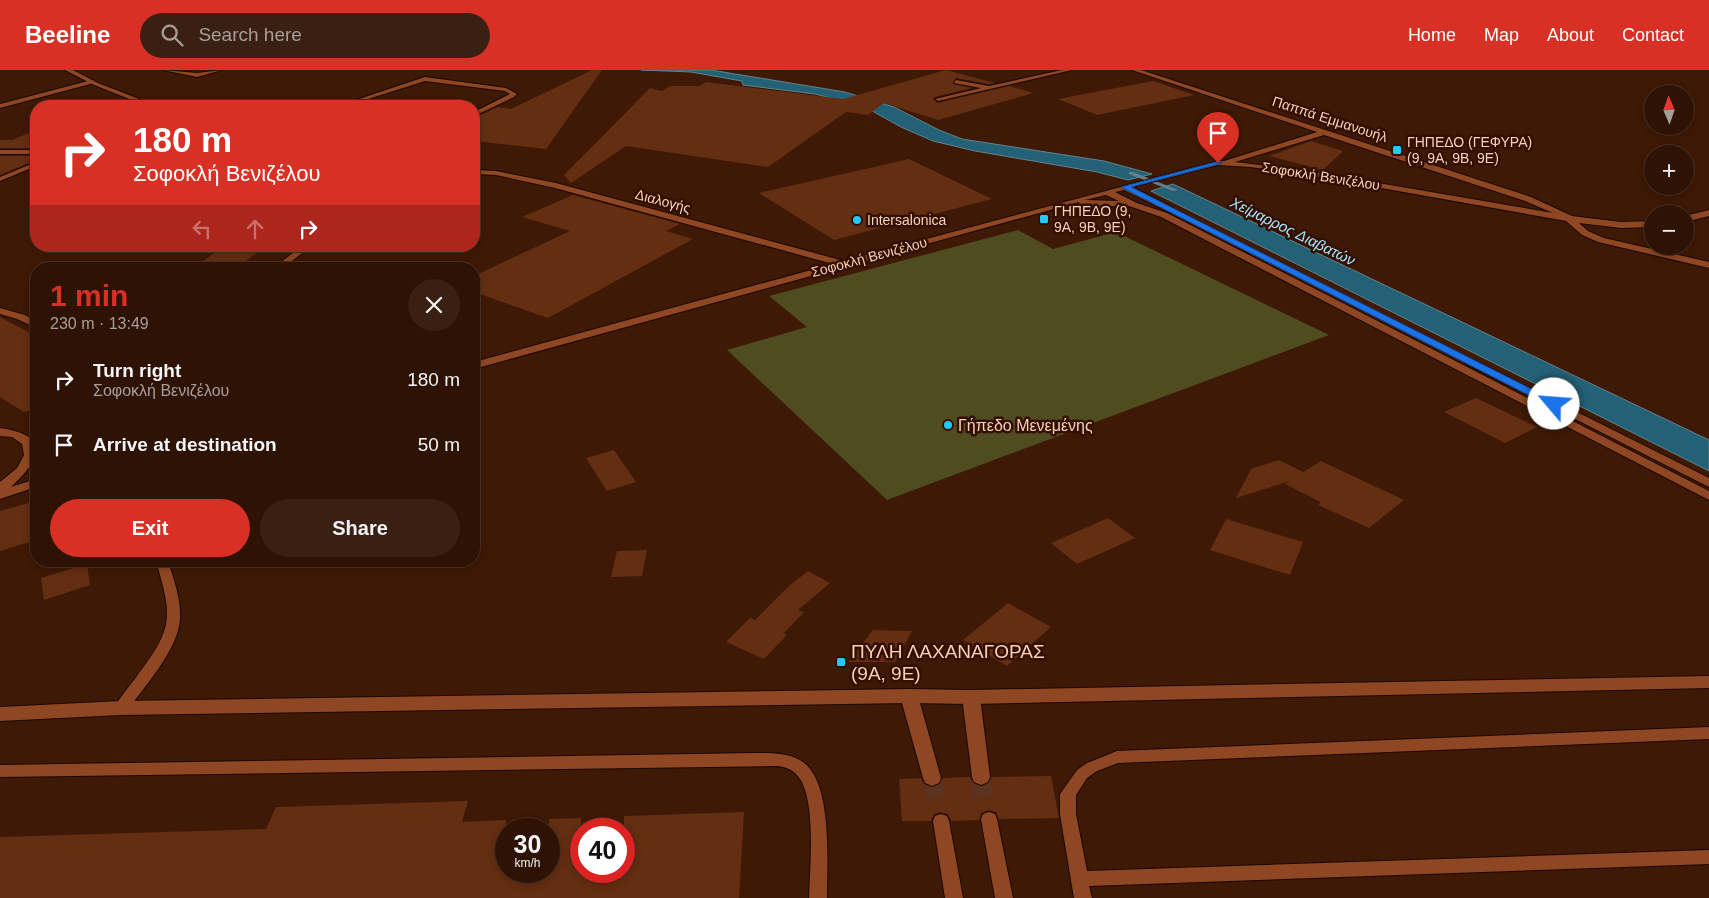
<!DOCTYPE html>
<html lang="en">
<head>
<meta charset="utf-8">
<style>
	body { margin:0; font-family:Arial,sans-serif; background:#3a2013; color:#f1f3f6; height:100vh; display:flex; flex-direction:column; font-size:19px; white-space:nowrap }
	* { box-sizing:border-box; margin:0 }
	p { font-size:16px; color:#a79e9a }
	.icon { flex:none; width:28px; height:28px; fill:none; stroke:currentColor; stroke-width:2; stroke-linecap:round; stroke-linejoin:round }
	.map { position:relative; flex:1; overflow:hidden }
	.side { position:absolute; left:30px; top:192px; width:450px; height:305px; display:flex; flex-direction:column; background:#2e1304; border-radius:20px; box-shadow:0 2px 8px #0003,0 0 0 1px #493226 }
	.side>* { flex:none }
	.hud { position:absolute; left:30px; top:30px; width:450px; height:152px; border-radius:20px; box-shadow:0 2px 8px #0003,0 0 0 1px #493226; background:#d93025; color:#fff; overflow:hidden }
	.needle { width:32px; rotate:358deg }
	.controls { position:absolute; left:1644px; top:15px; display:grid; gap:10px }
	.controls a { display:grid; place-items:center; width:50px; height:50px; border-radius:50%; background:#2e1304; box-shadow:0 2px 8px #0003,0 0 0 1px #493226; font-size:25px }
	.speed { position:absolute; left:495px; top:748px; display:flex; gap:10px; font-size:25px; font-weight:700; text-align:center }
	.speed>* { display:grid; place-content:center; width:65px; height:65px; border-radius:50%; background:#2e1304; box-shadow:0 2px 8px #0003,0 0 0 1px #493226; line-height:1 }
	.speed small { font-size:12px; font-weight:400 }
	.speed .limit { border:8px solid #d22; background:#fff; color:#111 }
	.pin { position:absolute; display:grid; place-items:center; width:42px; height:42px; color:#fff; margin:-51px -21px; border-radius:50% 50% 50% 0; rotate:-45deg; box-shadow:0 0 5px #0007 }
	.pin .icon { rotate:45deg }
	.me { position:absolute; width:55px; margin:-28px; rotate:297deg; stroke-linejoin:round; filter:drop-shadow(0 0 4px #0008) }
	.turn { display:flex; align-items:center; gap:18px; height:105px; padding:0 20px; font-size:22px }
	.turn .icon { width:65px; height:65px; stroke-width:2.5 }
	.turn b { display:block; font-size:35px; line-height:42px }
	.lanes { display:flex; align-items:center; height:48px; padding:0 20px; background:#0003; justify-content:center; gap:25px; direction:ltr }
	.lanes .off { opacity:.35 }
	.round { display:grid; place-items:center; flex:none; width:52px; height:52px; border-radius:26px; background:#3a2013 }
	.summary { display:flex; align-items:center; justify-content:space-between; height:85px; padding:0 20px }
	h1 { font-size:30px; font-weight:800; line-height:38px; color:#d93025 }
	.cta { display:flex; gap:10px; margin-top:auto; padding:10px 20px }
	.cta a { flex:1; height:58px; border-radius:30px; background:#d93025; color:#fff; font-size:20px; font-weight:800; line-height:58px; text-align:center }
	.cta a+a { background:#3a2013; color:#f1f3f6 }
	ul { padding:0; list-style:none }
	li { display:flex; align-items:center; gap:15px; height:65px; padding:0 20px }
	li div { flex:1 }
	li b { display:block; font-size:19px }
	li em { font-style:normal }
	header { display:flex; align-items:center; gap:30px; box-sizing:border-box; height:70px; padding:0 25px; background:#d93025; color:#fff }
	header strong { font-size:24px }
	nav { display:flex; gap:28px; margin-inline-start:auto; font-size:18px }
	.search { width:350px; height:45px; background:#3a2013; display:flex; align-items:center; gap:12px; box-sizing:border-box; padding:0 18px; border-radius:28px; color:#a79e9a; font-size:19px }
	.map>svg:first-child { display:block }
	.green { fill:#4f4c20 }
	.water { fill:#236177; stroke:#63828c }
	.lines { fill:none; stroke-linecap:round; stroke-linejoin:round }
	.stream { fill:#63828c; fill-rule:evenodd }
	.building { fill:#632e11 }
	.minor-tunnel { stroke:#5a3420; stroke-width:19; stroke-dasharray:19 9; stroke-linecap:butt }
	.service-casing { stroke:#1d0701; stroke-width:2 }
	.minor-casing { stroke:#1d0701; stroke-width:2 }
	.tertiary-casing { stroke:#1d0701; stroke-width:2 }
	.service { fill:#8e4722; fill-rule:evenodd }
	.minor { fill:#8e4722; fill-rule:evenodd }
	.tertiary { fill:#8e4722; fill-rule:evenodd }
	.route { fill:#1a73e8; stroke:#114b97 }
	.poi-dot { fill:#21c9fd; stroke:#330f00; stroke-width:2 }
	.labels { text-anchor:middle; dominant-baseline:central; stroke-width:5; stroke-linejoin:round; paint-order:stroke }
	.far-street-label { font-size:14px; fill:#f9d0bc; stroke:#330f00 }
	.far-poi-label { font-size:14px; fill:#f9d0bc; stroke:#330f00; text-anchor:start }
	.far-water-label { font-size:15px; font-style:italic; fill:#a6e4fe; stroke:#330f00 }
	.poi-label { font-size:16px; fill:#f9d0bc; stroke:#330f00; text-anchor:start }
	.near-poi-label { font-size:19px; fill:#f9d0bc; stroke:#330f00; text-anchor:start }
</style>
</head>
<body>
<header>
<strong>Beeline</strong>
<div class="search"><svg class="icon" aria-label="search" viewBox="0 0 24 24"><circle cx="10" cy="10" r="6"/><path d="M15 15l6 6"/></svg>Search here</div>
<nav><a>Home</a><a>Map</a><a>About</a><a>Contact</a></nav>
</header>
<div class="map">
<svg width="1709" height="828" viewBox="0 0 1709 828">
	<rect width="100%" height="100%" fill="#3e1905"/>
	<!-- green -->
	<path class="green" d="M 1018,160 L 1053,179 L 1116,162 L 1329,265 L 887,430 L 727,280 L 807,257 L 769,226 Z"/>
	<!-- water -->
	<g class="water">
		<path d="M 641,0 L 711,0 L 845,22 L 894,37 L 939,60 L 962,69 L 1104,91 L 1152,104 L 1128,110 L 1097,102 L 975,81 L 933,71 L 901,57 L 865,37 L 815,24 L 743,15 L 742,11 L 691,2 Z"/>
		<path d="M 1173,114 L 1709,370 L 1709,401 L 1151,121 Z"/>
	</g>
	<g class="lines">
		<!-- stream -->
		<path class="stream" d="M 1129,102 L 1133,102 L 1178,120 L 1173,121 L 1129,104 Z"/>
	</g>
	<!-- building -->
	<g class="building">
		<path d="M 592,0 L 602,0 L 546,79 L 474,71 L 474,48 L 498,37 L 511,39 Z"/>
		<path d="M 946,0 L 995,13 L 989,14 L 956,8 L 953,14 L 972,18 L 935,27 L 933,29 L 937,33 L 1009,16 L 1034,23 L 938,50 L 884,33 L 868,45 L 846,42 L 768,97 L 626,76 L 571,113 L 564,105 L 650,18 L 662,21 L 670,16 L 699,16 L 706,12 L 843,29 Z"/>
		<path d="M 1153,11 L 1194,25 L 1097,45 L 1058,29 Z"/>
		<path d="M 36,60 L 36,78 L 0,78 L 0,70 L 12,70 Z"/>
		<path d="M 1311,71 L 1343,81 L 1323,100 L 1269,86 Z"/>
		<path d="M 0,86 L 36,86 L 36,90 L 0,105 Z"/>
		<path d="M 909,89 L 992,129 L 834,170 L 759,123 Z"/>
		<path d="M 573,125 L 680,154 L 666,161 L 693,169 L 548,248 L 474,222 L 474,206 L 570,161 L 522,147 Z"/>
		<path d="M 224,176 L 265,176 L 236,199 L 192,199 Z"/>
		<path d="M 0,247 L 36,266 L 36,339 L 24,342 L 0,327 Z"/>
		<path d="M 1476,328 L 1537,357 L 1505,373 L 1444,342 Z"/>
		<path d="M 614,380 L 636,412 L 607,421 L 586,388 Z"/>
		<path d="M 1279,390 L 1303,402 L 1321,391 L 1404,430 L 1369,458 L 1318,435 L 1321,432 L 1285,414 L 1290,411 L 1236,428 L 1251,399 Z"/>
		<path d="M 36,431 L 36,470 L 0,481 L 0,441 Z"/>
		<path d="M 1108,448 L 1135,468 L 1077,494 L 1051,473 Z"/>
		<path d="M 1226,449 L 1303,472 L 1290,505 L 1210,480 Z"/>
		<path d="M 647,480 L 642,506 L 611,507 L 617,481 Z"/>
		<path d="M 87,494 L 90,515 L 44,530 L 41,508 Z"/>
		<path d="M 808,501 L 830,513 L 798,540 L 804,542 L 784,563 L 787,565 L 764,589 L 726,572 L 750,548 L 755,550 L 789,516 Z"/>
		<path d="M 1008,533 L 1051,557 L 1007,596 L 963,570 Z"/>
		<path d="M 873,560 L 912,561 L 895,592 L 848,592 Z"/>
		<path d="M 1051,706 L 1059,748 L 999,749 L 996,742 L 988,740 L 981,743 L 979,750 L 951,751 L 948,744 L 940,742 L 934,744 L 931,751 L 902,751 L 899,709 L 921,708 L 924,715 L 933,718 L 940,715 L 943,708 L 970,707 L 973,714 L 982,717 L 989,714 L 992,707 Z"/>
		<path d="M 468,731 L 462,752 L 506,750 L 506,801 L 549,801 L 549,749 L 581,748 L 581,801 L 624,801 L 624,746 L 744,742 L 739,828 L 0,828 L 0,767 L 266,759 L 276,737 Z"/>
	</g>
	<g class="lines">
		<!-- minor-tunnel -->
		<g class="minor-tunnel">
			<path d="M 981,707 L 984,733"/>
			<path d="M 932,708 L 938,733"/>
		</g>
		<defs>
			<g id="service">
				<path d="M 163,0 L 197,3 L 222,0 L 197,7 Z"/>
				<path d="M 1062,0 L 1072,0 L 938,31 L 935,29 L 981,18 L 954,13 L 956,10 L 989,16 Z"/>
				<path d="M 425,7 L 506,18 L 517,24 L 514,27 L 474,46 L 474,42 L 510,24 L 505,21 L 425,11 L 346,36 L 338,36 Z"/>
				<rect x="0" y="80" width="36" height="4"/>
				<path d="M 36,92 L 36,96 L 0,111 L 0,107 Z"/>
				<path d="M 302,176 L 311,176 L 282,199 L 272,199 Z"/>
				<path d="M 156,491 L 168,491 C 174,510 181,529 180,548 C 179,579 144,617 126,642 L 121,643 L 116,642 L 114,638 C 120,627 129,617 137,606 C 173,558 173,549 156,491 Z"/>
				<path d="M 1709,657 L 1709,669 L 1118,693 L 1097,701 L 1087,708 L 1076,725 L 1076,744 L 1087,801 L 1709,780 L 1709,794 L 1089,816 L 1092,828 L 1074,828 L 1060,744 L 1060,724 L 1077,700 L 1087,693 L 1117,681 Z"/>
				<path d="M 754,683 C 770,683 789,682 803,692 C 833,713 827,794 827,828 L 809,828 C 810,799 816,733 800,709 C 794,700 787,697 777,696 L 0,707 L 0,695 Z"/>
				<path d="M 989,742 L 995,744 L 997,749 L 1013,828 L 995,828 L 981,749 L 983,744 Z"/>
				<path d="M 941,744 L 947,746 L 949,751 L 963,828 L 945,828 L 933,751 L 935,746 Z"/>
			</g>
			<g id="minor">
				<path d="M 92,10 L 94,11 L 94,13 L 0,38 L 0,34 Z"/>
				<path d="M 0,238 L 25,245 L 36,251 L 36,258 L 17,249 L 0,244 Z"/>
				<path d="M 909,619 L 915,621 L 918,626 L 941,708 L 939,713 L 932,716 L 925,713 L 923,708 L 900,626 L 903,621 Z"/>
				<path d="M 971,620 L 977,622 L 980,627 L 990,707 L 988,712 L 981,715 L 974,712 L 972,707 L 962,627 L 965,622 Z"/>
			</g>
			<g id="tertiary">
				<path d="M 65,0 L 73,0 L 98,13 L 157,36 L 147,36 L 94,15 Z"/>
				<path d="M 1132,0 L 1141,0 L 1531,127 L 1572,146 L 1621,152 L 1652,151 L 1652,157 L 1621,158 L 1579,153 L 1588,161 L 1604,168 L 1709,192 L 1709,198 L 1598,172 L 1582,165 L 1566,151 L 1308,105 L 1250,97 L 1218,95 L 1132,117 L 1172,137 L 1173,139 L 1169,142 L 1124,120 L 1115,122 L 1137,133 L 1167,143 L 1709,421 L 1709,430 L 1161,147 L 1129,136 L 1083,136 L 1080,135 L 1079,132 L 474,299 L 474,292 L 833,194 L 555,118 L 496,105 L 474,104 L 474,100 L 496,101 L 556,113 L 844,191 L 1218,91 L 1224,91 L 1317,62 ZM 1324,65 L 1525,131 L 1553,143 L 1308,101 L 1235,92 ZM 1106,125 L 1119,131 L 1085,130 Z"/>
				<path d="M 1709,140 L 1709,146 L 1685,152 L 1685,146 Z"/>
				<path d="M 1471,289 L 1709,408 L 1709,417 L 1467,294 L 1465,292 Z"/>
				<path d="M 0,358 C 51,365 42,389 11,417 L 36,409 L 36,417 L 0,429 L 0,412 L 17,398 L 24,385 L 22,374 L 12,367 L 0,366 Z"/>
				<path d="M 1709,606 L 1709,618 L 971,634 L 909,633 L 121,645 L 0,651 L 0,637 L 121,631 L 909,619 L 971,620 Z"/>
			</g>
		</defs>
		<!-- service casing -->
		<use href="#service" class="service-casing"/>
		<!-- minor casing -->
		<use href="#minor" class="minor-casing"/>
		<!-- tertiary casing -->
		<use href="#tertiary" class="tertiary-casing"/>
		<!-- service -->
		<use href="#service" class="service"/>
		<!-- minor -->
		<use href="#minor" class="minor"/>
		<!-- tertiary -->
		<use href="#tertiary" class="tertiary"/>
	</g>
	<!-- route -->
	<path class="route" d="M 1216,92 L 1222,93 L 1131,117 L 1557,332 L 1557,336 L 1550,336 L 1121,117 Z"/>
	<!-- markers -->
	<g class="poi-dot">
		<rect x="1392" y="75" width="10" height="10" rx="2.5"/>
		<rect x="1039" y="144" width="10" height="10" rx="2.5"/>
		<circle cx="857" cy="150" r="5"/>
		<circle cx="948" cy="355" r="5"/>
		<rect x="836" y="587" width="10" height="10" rx="2.5"/>
	</g>
	<g class="labels">
		<!-- far-street labels -->
		<g class="far-street-label">
			<text transform="translate(1330 49) rotate(18)">Παππά Εμμανουήλ</text>
			<text transform="translate(1321 106) rotate(9)">Σοφοκλή Βενιζέλου</text>
			<text transform="translate(663 131) rotate(15)">Διαλογής</text>
			<text transform="translate(869 187) rotate(-15)">Σοφοκλή Βενιζέλου</text>
		</g>
		<!-- far-poi labels -->
		<g class="far-poi-label">
			<text x="1407" y="72">ΓΗΠΕΔΟ (ΓΕΦΥΡΑ)<tspan x="1407" dy="16">(9, 9Α, 9Β, 9Ε)</tspan></text>
			<text x="1054" y="141">ΓΗΠΕΔΟ (9,<tspan x="1054" dy="16">9Α, 9Β, 9Ε)</tspan></text>
			<text x="867" y="150">Intersalonica</text>
		</g>
		<!-- far-water labels -->
		<g class="far-water-label">
			<text transform="translate(1293 161) rotate(26)">Χείμαρρος Διαβατών</text>
		</g>
		<!-- poi labels -->
		<g class="poi-label">
			<text x="958" y="355">Γήπεδο Μενεμένης</text>
		</g>
		<!-- near-poi labels -->
		<g class="near-poi-label">
			<text x="851" y="581">ΠΥΛΗ ΛΑΧΑΝΑΓΟΡΑΣ<tspan x="851" dy="22">(9Α, 9Ε)</tspan></text>
		</g>
	</g>
</svg>
<div class="controls">
<a><svg class="needle" viewBox="-14 -14 28 28"><path d="M0-13l5 13h-10z" fill="#e53935"/><path d="M0 13l5-13h-10z" fill="#a79e9a"/></svg></a>
<a>+</a>
<a>−</a>
</div>
<div class="speed"><div>30<small>km/h</small></div><div class="limit">40</div></div>
<div class="pin" style="left:1218px;top:93px;background:#d93025"><svg class="icon" aria-label="arrive" viewBox="0 0 24 24"><path d="M6 21V4h12l-3 4 3 4H6"/></svg></div>
<svg class="me" style="left:1554px;top:334px" viewBox="-20 -20 40 40"><circle r="19" fill="#fff"/><path d="M0-13L10 11 0 6-10 11z" fill="#1a73e8"/></svg>
<div class="hud">
<div class="turn"><svg class="icon" aria-label="right" viewBox="0 0 24 24"><path d="M7 20v-9h11M14 6l5 5-5 5"/></svg><div><b>180 m</b>Σοφοκλή Βενιζέλου</div></div>
<div class="lanes"><svg class="icon off" aria-label="left" viewBox="0 0 24 24"><path d="M17 20v-9H6M10 6l-5 5 5 5"/></svg><svg class="icon off" aria-label="ahead" viewBox="0 0 24 24"><path d="M12 20V5M6 11l6-6 6 6"/></svg><svg class="icon" aria-label="right" viewBox="0 0 24 24"><path d="M7 20v-9h11M14 6l5 5-5 5"/></svg></div>
</div>
<section class="side">
<div class="summary"><div><h1>1 min</h1><p>230 m · 13:49</p></div><a class="round"><svg class="icon" aria-label="close" viewBox="0 0 24 24"><path d="M6 6l12 12M18 6L6 18"/></svg></a></div>
<ul>
<li><svg class="icon" aria-label="right" viewBox="0 0 24 24"><path d="M7 20v-9h11M14 6l5 5-5 5"/></svg><div><b>Turn right</b><p>Σοφοκλή Βενιζέλου</p></div><em>180 m</em></li>
<li><svg class="icon" aria-label="arrive" viewBox="0 0 24 24"><path d="M6 21V4h12l-3 4 3 4H6"/></svg><div><b>Arrive at destination</b></div><em>50 m</em></li>
</ul>
<div class="cta"><a>Exit</a><a>Share</a></div>
</section>
</div>
</body>
</html>
